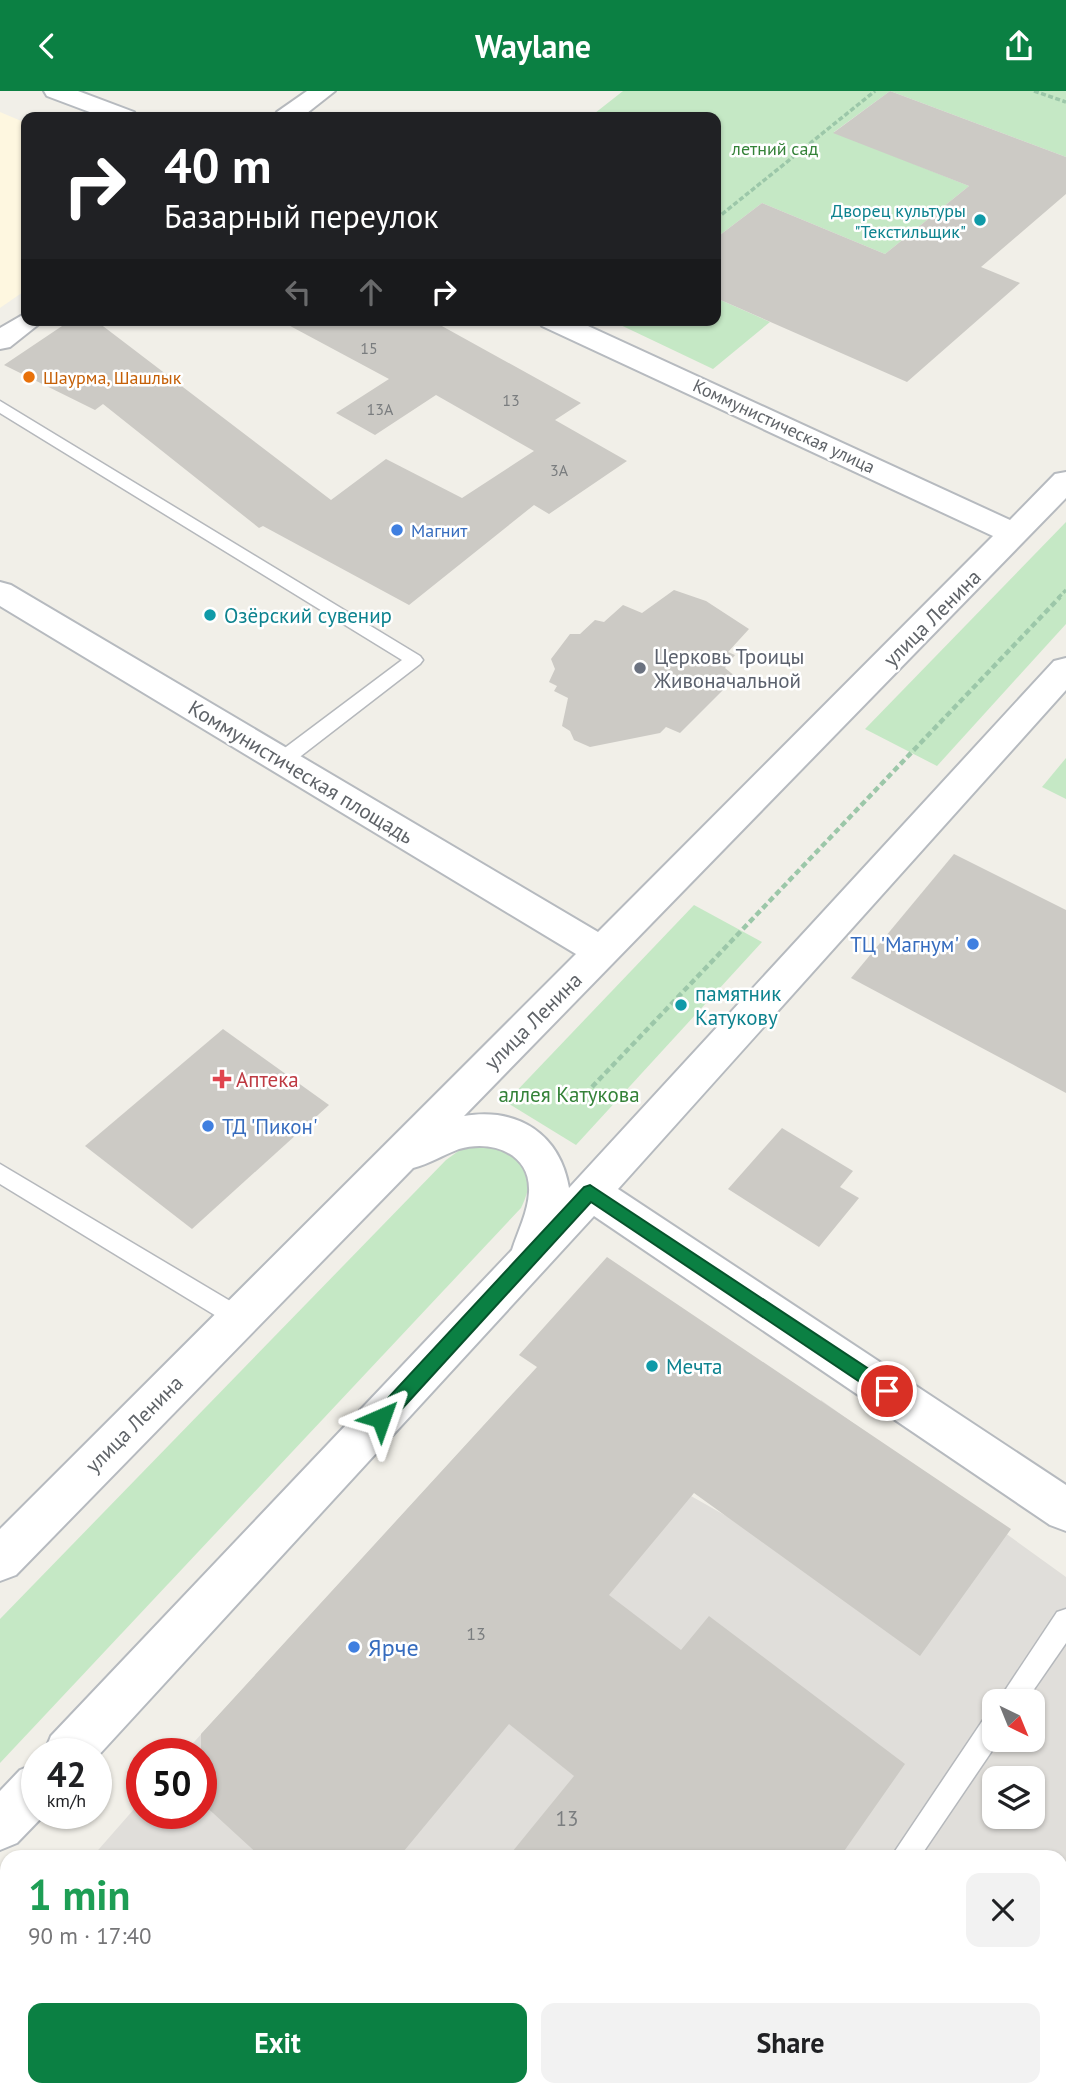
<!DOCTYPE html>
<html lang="en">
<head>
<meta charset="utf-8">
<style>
	body { margin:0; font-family:"PT Sans",sans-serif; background:#f2f2f2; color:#202124; height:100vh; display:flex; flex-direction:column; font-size:26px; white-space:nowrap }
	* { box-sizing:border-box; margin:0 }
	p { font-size:23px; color:#757577 }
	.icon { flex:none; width:38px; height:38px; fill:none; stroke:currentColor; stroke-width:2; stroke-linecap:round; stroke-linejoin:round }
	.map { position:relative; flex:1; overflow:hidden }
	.details { position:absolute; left:0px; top:1759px; width:1068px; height:247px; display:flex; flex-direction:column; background:#fff; border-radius:21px 21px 0 0; box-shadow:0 2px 5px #0004 }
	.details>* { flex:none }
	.top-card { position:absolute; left:21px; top:21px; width:700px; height:214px; border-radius:14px; box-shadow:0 2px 5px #0004; background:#202124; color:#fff; overflow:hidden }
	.needle { width:46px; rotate:137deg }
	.fabs { position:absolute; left:982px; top:1598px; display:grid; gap:14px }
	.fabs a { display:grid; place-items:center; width:63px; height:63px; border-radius:14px; background:#fff; box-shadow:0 2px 5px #0004; font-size:35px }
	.speed { position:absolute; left:21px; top:1647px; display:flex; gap:14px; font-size:35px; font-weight:700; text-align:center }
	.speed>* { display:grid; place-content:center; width:91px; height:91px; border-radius:50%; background:#fff; box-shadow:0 2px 5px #0004; line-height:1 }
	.speed small { font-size:18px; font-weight:400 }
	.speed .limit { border:10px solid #d22; background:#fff; color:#111 }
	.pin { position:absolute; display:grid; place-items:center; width:60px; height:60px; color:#fff; margin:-30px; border:4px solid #fff; border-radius:50%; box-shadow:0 2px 7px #0007 }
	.me { position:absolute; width:77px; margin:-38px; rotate:43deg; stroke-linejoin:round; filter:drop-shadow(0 0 5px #0008) }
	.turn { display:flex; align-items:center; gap:24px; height:147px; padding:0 28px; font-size:32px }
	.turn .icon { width:91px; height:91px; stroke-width:2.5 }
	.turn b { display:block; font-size:49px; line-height:60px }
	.lanes { display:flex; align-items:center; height:66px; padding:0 28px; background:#0003; justify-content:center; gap:35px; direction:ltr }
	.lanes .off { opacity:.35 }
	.round { display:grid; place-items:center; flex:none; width:74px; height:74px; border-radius:14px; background:#f2f2f2 }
	.overview { display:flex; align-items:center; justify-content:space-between; height:119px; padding:0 28px }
	h1 { font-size:42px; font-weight:600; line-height:52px; color:#1e9e55 }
	.button { display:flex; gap:14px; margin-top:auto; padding:14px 28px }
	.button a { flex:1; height:80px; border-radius:14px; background:#0b8043; color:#fff; font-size:28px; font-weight:600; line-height:80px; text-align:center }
	.button a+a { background:#f2f2f2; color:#202124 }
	header { display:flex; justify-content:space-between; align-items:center; height:91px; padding:0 28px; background:#0b8043; color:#fff; font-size:32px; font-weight:600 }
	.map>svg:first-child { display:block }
	.commercial { fill:#fef7e0 }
	.industrial { fill:#e0deda; fill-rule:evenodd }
	.green { fill:#c5e8c5 }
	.building { fill:#cccac5 }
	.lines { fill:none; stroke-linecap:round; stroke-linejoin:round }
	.lane-casing { stroke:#b5b8bc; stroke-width:3 }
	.street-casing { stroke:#b5b8bc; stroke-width:4 }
	.secondary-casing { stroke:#b6babf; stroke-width:4 }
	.path-far1 { stroke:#9cc7a9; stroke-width:3.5; stroke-dasharray:5 2.5; stroke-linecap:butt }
	.path { stroke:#9cc7a9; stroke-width:4.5; stroke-dasharray:6 3.5; stroke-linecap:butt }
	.lane { fill:#fff; fill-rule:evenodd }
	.street { fill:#fff; fill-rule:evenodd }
	.secondary { fill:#fff; fill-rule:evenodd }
	.route { fill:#0b8043; stroke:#07532c; stroke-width:2 }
	.culture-dot { fill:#0f9aa8; stroke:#fff; stroke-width:2.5 }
	.food-dot { fill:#e8710a; stroke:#fff; stroke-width:2.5 }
	.shop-dot { fill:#3f7fe0; stroke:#fff; stroke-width:2.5 }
	.worship-dot { fill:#6b7280; stroke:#fff; stroke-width:2.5 }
	.health-dot { fill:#e0444e; stroke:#fff; stroke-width:2.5 }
	.labels { text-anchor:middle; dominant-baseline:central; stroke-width:5; stroke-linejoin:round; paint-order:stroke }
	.far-number-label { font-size:16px; fill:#7a7d7f }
	.far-park-label { font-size:18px; fill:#348238; stroke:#fff }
	.far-culture-label { font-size:18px; fill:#0d838f; stroke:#fff; text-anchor:end }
	.far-food-label { font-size:18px; fill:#c56008; stroke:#fff; text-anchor:start }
	.far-street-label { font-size:18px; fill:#5f6368; stroke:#fff }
	.far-shop-label { font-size:18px; fill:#366cbe; stroke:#fff; text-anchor:start }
	.number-label { font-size:18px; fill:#7a7d7f }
	.culture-label { font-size:21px; fill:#0d838f; stroke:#fff; text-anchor:start }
	.street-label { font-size:21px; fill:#5f6368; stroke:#fff }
	.worship-label { font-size:21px; fill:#5b616d; stroke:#fff; text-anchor:start }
	.shop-label { font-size:21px; fill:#366cbe; stroke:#fff; text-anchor:end }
	.health-label { font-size:21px; fill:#be3a42; stroke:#fff; text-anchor:start }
	.park-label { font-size:21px; fill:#348238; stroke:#fff }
	.near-number-label { font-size:21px; fill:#7a7d7f }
	.near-shop-label { font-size:24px; fill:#366cbe; stroke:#fff; text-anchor:start }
</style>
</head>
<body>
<header><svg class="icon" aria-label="back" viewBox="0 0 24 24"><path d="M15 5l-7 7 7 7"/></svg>Waylane<svg class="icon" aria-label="share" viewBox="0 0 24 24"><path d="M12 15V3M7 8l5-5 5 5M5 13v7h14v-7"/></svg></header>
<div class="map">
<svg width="1066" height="2005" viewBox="0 0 1066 2005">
	<rect width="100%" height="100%" fill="#f1efe8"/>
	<!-- commercial -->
	<path class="commercial" d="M 0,21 L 26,32 L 26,199 L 0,217 Z"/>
	<!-- industrial -->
	<path class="industrial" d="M 528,1286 L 691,1405 L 728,1426 L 821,1309 L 1066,1486 L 1066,2005 L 0,2005 L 0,1871 L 7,1863 L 7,1998 L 1060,1998 L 1060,1766 L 92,1766 L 142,1709 L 142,1722 L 201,1722 L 201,1662 L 184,1662 ZM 994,1610 L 1032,1610 L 1032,1648 L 994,1648 ZM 994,1687 L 1032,1687 L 1032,1726 L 994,1726 Z"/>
	<!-- green -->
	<g class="green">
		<path d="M 623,0 L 890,0 L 834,41 L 969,95 L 885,163 L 762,112 L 716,147 L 716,26 L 590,26 Z"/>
		<path d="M 890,0 L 1066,0 L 1066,66 Z"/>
		<path d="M 716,207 L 770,231 L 713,278 L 610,229 L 716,229 Z"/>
		<path d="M 1066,431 L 1066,533 L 937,675 L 865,638 Z"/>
		<path d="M 1066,667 L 1066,708 L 1042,696 Z"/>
		<path d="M 694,814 L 762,851 L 576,1054 L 506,1011 Z"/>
		<path d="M 486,1053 C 524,1060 539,1081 521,1117 L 0,1672 L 0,1528 L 446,1069 L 464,1056 Z"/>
	</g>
	<!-- building -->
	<g class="building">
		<path d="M 890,0 L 1066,66 L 1066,103 L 981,176 L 1020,192 L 907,291 L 716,207 L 716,147 L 762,112 L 885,163 L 969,95 L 833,42 Z"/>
		<path d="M 71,229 L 95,229 L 331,409 L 386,368 L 462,407 L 534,360 L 436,304 L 375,344 L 336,322 L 389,288 L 279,229 L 431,229 L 581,312 L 555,329 L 627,370 L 549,423 L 534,414 L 409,514 L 263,435 L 259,437 L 103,313 L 95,319 L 4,274 Z"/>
		<path d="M 674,499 L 706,510 L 749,538 L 728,561 L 735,564 L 725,577 L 736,586 L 680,642 L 666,636 L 660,642 L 590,656 L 574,649 L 570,640 L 562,635 L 568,607 L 554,600 L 557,595 L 549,591 L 555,578 L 551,568 L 570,543 L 580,543 L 595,529 L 604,531 L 623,514 L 642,522 Z"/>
		<path d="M 954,763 L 1066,819 L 1066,1002 L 851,887 Z"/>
		<path d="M 223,938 L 329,1014 L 192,1138 L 85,1055 Z"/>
		<path d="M 782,1037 L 853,1080 L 840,1096 L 859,1107 L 819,1156 L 728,1098 Z"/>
		<path d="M 607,1166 L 1011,1438 L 920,1565 L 694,1402 L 609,1504 L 681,1559 L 709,1525 L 905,1673 L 840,1766 L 508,1766 L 574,1685 L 509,1633 L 399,1766 L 261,1766 L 201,1711 L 201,1643 L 537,1276 L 519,1264 Z"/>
	</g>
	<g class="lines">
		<defs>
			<g id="lane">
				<path d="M 0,310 L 420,565 L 423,569 L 420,573 L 288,675 L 274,675 L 272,670 L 274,665 L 402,569 L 0,322 Z"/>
				<path d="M 0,1073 L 247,1220 L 250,1227 L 247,1234 L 239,1237 L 231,1234 L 0,1093 Z"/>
				<path d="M 1066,1518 L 1066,1552 L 1026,1610 L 998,1610 L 1057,1521 Z"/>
				<path d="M 994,1622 L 994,1648 L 1000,1648 L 920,1766 L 891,1766 L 985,1626 Z"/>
				<path d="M 729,1998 L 759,1998 L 756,2005 L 727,2005 Z"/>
			</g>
			<g id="street">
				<path d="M 307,0 L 335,0 L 302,26 L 274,26 L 277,21 Z"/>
				<path d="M 26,222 L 26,229 L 44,229 L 10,256 L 0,258 L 0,237 Z"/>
			</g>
			<g id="secondary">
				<path d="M 44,0 L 78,0 L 134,21 L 137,26 L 103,26 L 47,5 Z"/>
				<path d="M 538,229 L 575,229 L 1010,429 L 1055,383 L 1066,381 L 1066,407 L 464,1025 C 518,1016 560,1043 569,1097 L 1054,570 L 1066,567 L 1066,599 L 618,1098 L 1066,1394 L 1066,1440 L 1050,1434 L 594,1125 L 96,1667 L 96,1662 L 44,1662 L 51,1645 L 512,1159 C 518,1140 528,1121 529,1101 C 531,1062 491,1048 459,1058 C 443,1064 429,1073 413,1077 L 16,1484 L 0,1490 L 0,1438 L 576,863 L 0,515 L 0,491 L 11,494 L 598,841 L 993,445 L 542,235 Z"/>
				<path d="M 37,1672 L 37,1722 L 46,1722 L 17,1752 L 0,1759 L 0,1700 L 20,1679 Z"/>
			</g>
		</defs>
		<!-- lane casing -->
		<use href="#lane" class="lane-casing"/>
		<!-- street casing -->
		<use href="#street" class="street-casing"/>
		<!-- secondary casing -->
		<use href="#secondary" class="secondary-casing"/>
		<!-- path-far1 -->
		<g class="path-far1">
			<path d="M 1034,0 L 1066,11"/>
			<path d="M 716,128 L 875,0"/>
			<path d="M 1058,507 L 1066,499"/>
		</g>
		<!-- path -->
		<path class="path" d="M 592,996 L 1060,506"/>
		<!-- lane -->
		<use href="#lane" class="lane"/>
		<!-- street -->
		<use href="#street" class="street"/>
		<!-- secondary -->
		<use href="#secondary" class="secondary"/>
	</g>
	<!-- route -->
	<path class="route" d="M 590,1094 L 893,1294 L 896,1300 L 893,1305 L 887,1307 L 881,1305 L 591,1111 L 388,1333 L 381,1335 L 375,1333 L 372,1327 L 375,1321 L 584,1096 Z"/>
	<!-- markers -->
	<g class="culture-dot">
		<circle cx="980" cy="129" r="7"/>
		<circle cx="210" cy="524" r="7"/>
		<circle cx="681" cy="914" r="7"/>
		<circle cx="652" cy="1275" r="7"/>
	</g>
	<circle class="food-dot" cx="29" cy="286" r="7"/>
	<g class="shop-dot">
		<circle cx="397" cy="439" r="7"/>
		<circle cx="973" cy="853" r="7"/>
		<circle cx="208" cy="1035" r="7"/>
		<circle cx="354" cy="1556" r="7"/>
	</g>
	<circle class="worship-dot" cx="640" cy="577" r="7"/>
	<path class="health-dot" d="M218.5 977.5h7v7h7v7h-7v7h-7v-7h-7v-7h7z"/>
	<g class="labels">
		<!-- far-number labels -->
		<g class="far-number-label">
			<text x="369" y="257">15</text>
			<text x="511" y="309">13</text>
			<text x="380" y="318">13А</text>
			<text x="559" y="379">3А</text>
		</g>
		<!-- far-park labels -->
		<g class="far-park-label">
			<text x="775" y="57">летний сад</text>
		</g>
		<!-- far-culture labels -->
		<g class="far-culture-label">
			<text x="966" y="119">Дворец культуры<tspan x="966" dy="21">"Текстильщик"</tspan></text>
		</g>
		<!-- far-food labels -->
		<g class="far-food-label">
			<text x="43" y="286">Шаурма, Шашлык</text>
		</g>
		<!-- far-street labels -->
		<g class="far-street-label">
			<text transform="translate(784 335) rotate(25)">Коммунистическая улица</text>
		</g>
		<!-- far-shop labels -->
		<g class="far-shop-label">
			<text x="411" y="439">Магнит</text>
		</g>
		<!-- number labels -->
		<g class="number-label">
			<text x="476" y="1542">13</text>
		</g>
		<!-- culture labels -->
		<g class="culture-label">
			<text x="224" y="524">Озёрский сувенир</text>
			<text x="695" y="902">памятник<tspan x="695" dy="24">Катукову</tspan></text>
			<text x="666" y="1275">Мечта</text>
		</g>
		<!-- street labels -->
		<g class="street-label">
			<text transform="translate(932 527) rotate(-45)">улица Ленина</text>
			<text transform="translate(301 681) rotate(31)">Коммунистическая площадь</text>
			<text transform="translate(533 930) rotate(-45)">улица Ленина</text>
			<text transform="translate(134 1333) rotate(-45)">улица Ленина</text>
		</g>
		<!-- worship labels -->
		<g class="worship-label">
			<text x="654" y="565">Церковь Троицы<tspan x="654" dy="24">Живоначальной</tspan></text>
		</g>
		<!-- shop labels -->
		<g class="shop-label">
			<text x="959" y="853">ТЦ 'Магнум'</text>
			<text x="222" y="1035" text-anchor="start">ТД 'Пикон'</text>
		</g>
		<!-- health labels -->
		<g class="health-label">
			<text x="236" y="988">Аптека</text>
		</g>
		<!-- park labels -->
		<g class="park-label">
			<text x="569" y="1003">аллея Катукова</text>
		</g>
		<!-- near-number labels -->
		<g class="near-number-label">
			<text x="567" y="1727">13</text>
		</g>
		<!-- near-shop labels -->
		<g class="near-shop-label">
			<text x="368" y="1556">Ярче</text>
		</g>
	</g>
</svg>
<div class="fabs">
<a><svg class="needle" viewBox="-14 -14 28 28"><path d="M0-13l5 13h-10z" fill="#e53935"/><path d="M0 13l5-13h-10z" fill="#757577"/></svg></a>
<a><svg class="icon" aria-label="layers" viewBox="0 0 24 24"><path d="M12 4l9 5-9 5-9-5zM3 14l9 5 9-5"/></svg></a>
</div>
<div class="speed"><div>42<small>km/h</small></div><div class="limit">50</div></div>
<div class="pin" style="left:887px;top:1300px;background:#d93025"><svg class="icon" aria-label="arrive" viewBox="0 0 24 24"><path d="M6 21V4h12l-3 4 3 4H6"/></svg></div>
<svg class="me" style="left:381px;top:1327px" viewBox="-20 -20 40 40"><path d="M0-17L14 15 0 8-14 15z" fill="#0b8043" stroke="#fff" stroke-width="4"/></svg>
<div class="top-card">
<div class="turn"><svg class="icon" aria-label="right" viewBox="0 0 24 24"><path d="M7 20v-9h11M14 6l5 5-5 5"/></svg><div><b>40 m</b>Базарный переулок</div></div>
<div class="lanes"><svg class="icon off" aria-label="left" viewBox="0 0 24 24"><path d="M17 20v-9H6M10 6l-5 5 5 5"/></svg><svg class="icon off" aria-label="ahead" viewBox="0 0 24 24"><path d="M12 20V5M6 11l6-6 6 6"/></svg><svg class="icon" aria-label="right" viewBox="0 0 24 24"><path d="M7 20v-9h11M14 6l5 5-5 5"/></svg></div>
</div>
<section class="details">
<div class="overview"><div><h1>1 min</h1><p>90 m · 17:40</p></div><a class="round"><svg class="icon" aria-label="close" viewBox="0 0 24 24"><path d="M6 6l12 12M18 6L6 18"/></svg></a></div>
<div class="button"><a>Exit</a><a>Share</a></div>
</section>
</div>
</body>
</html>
